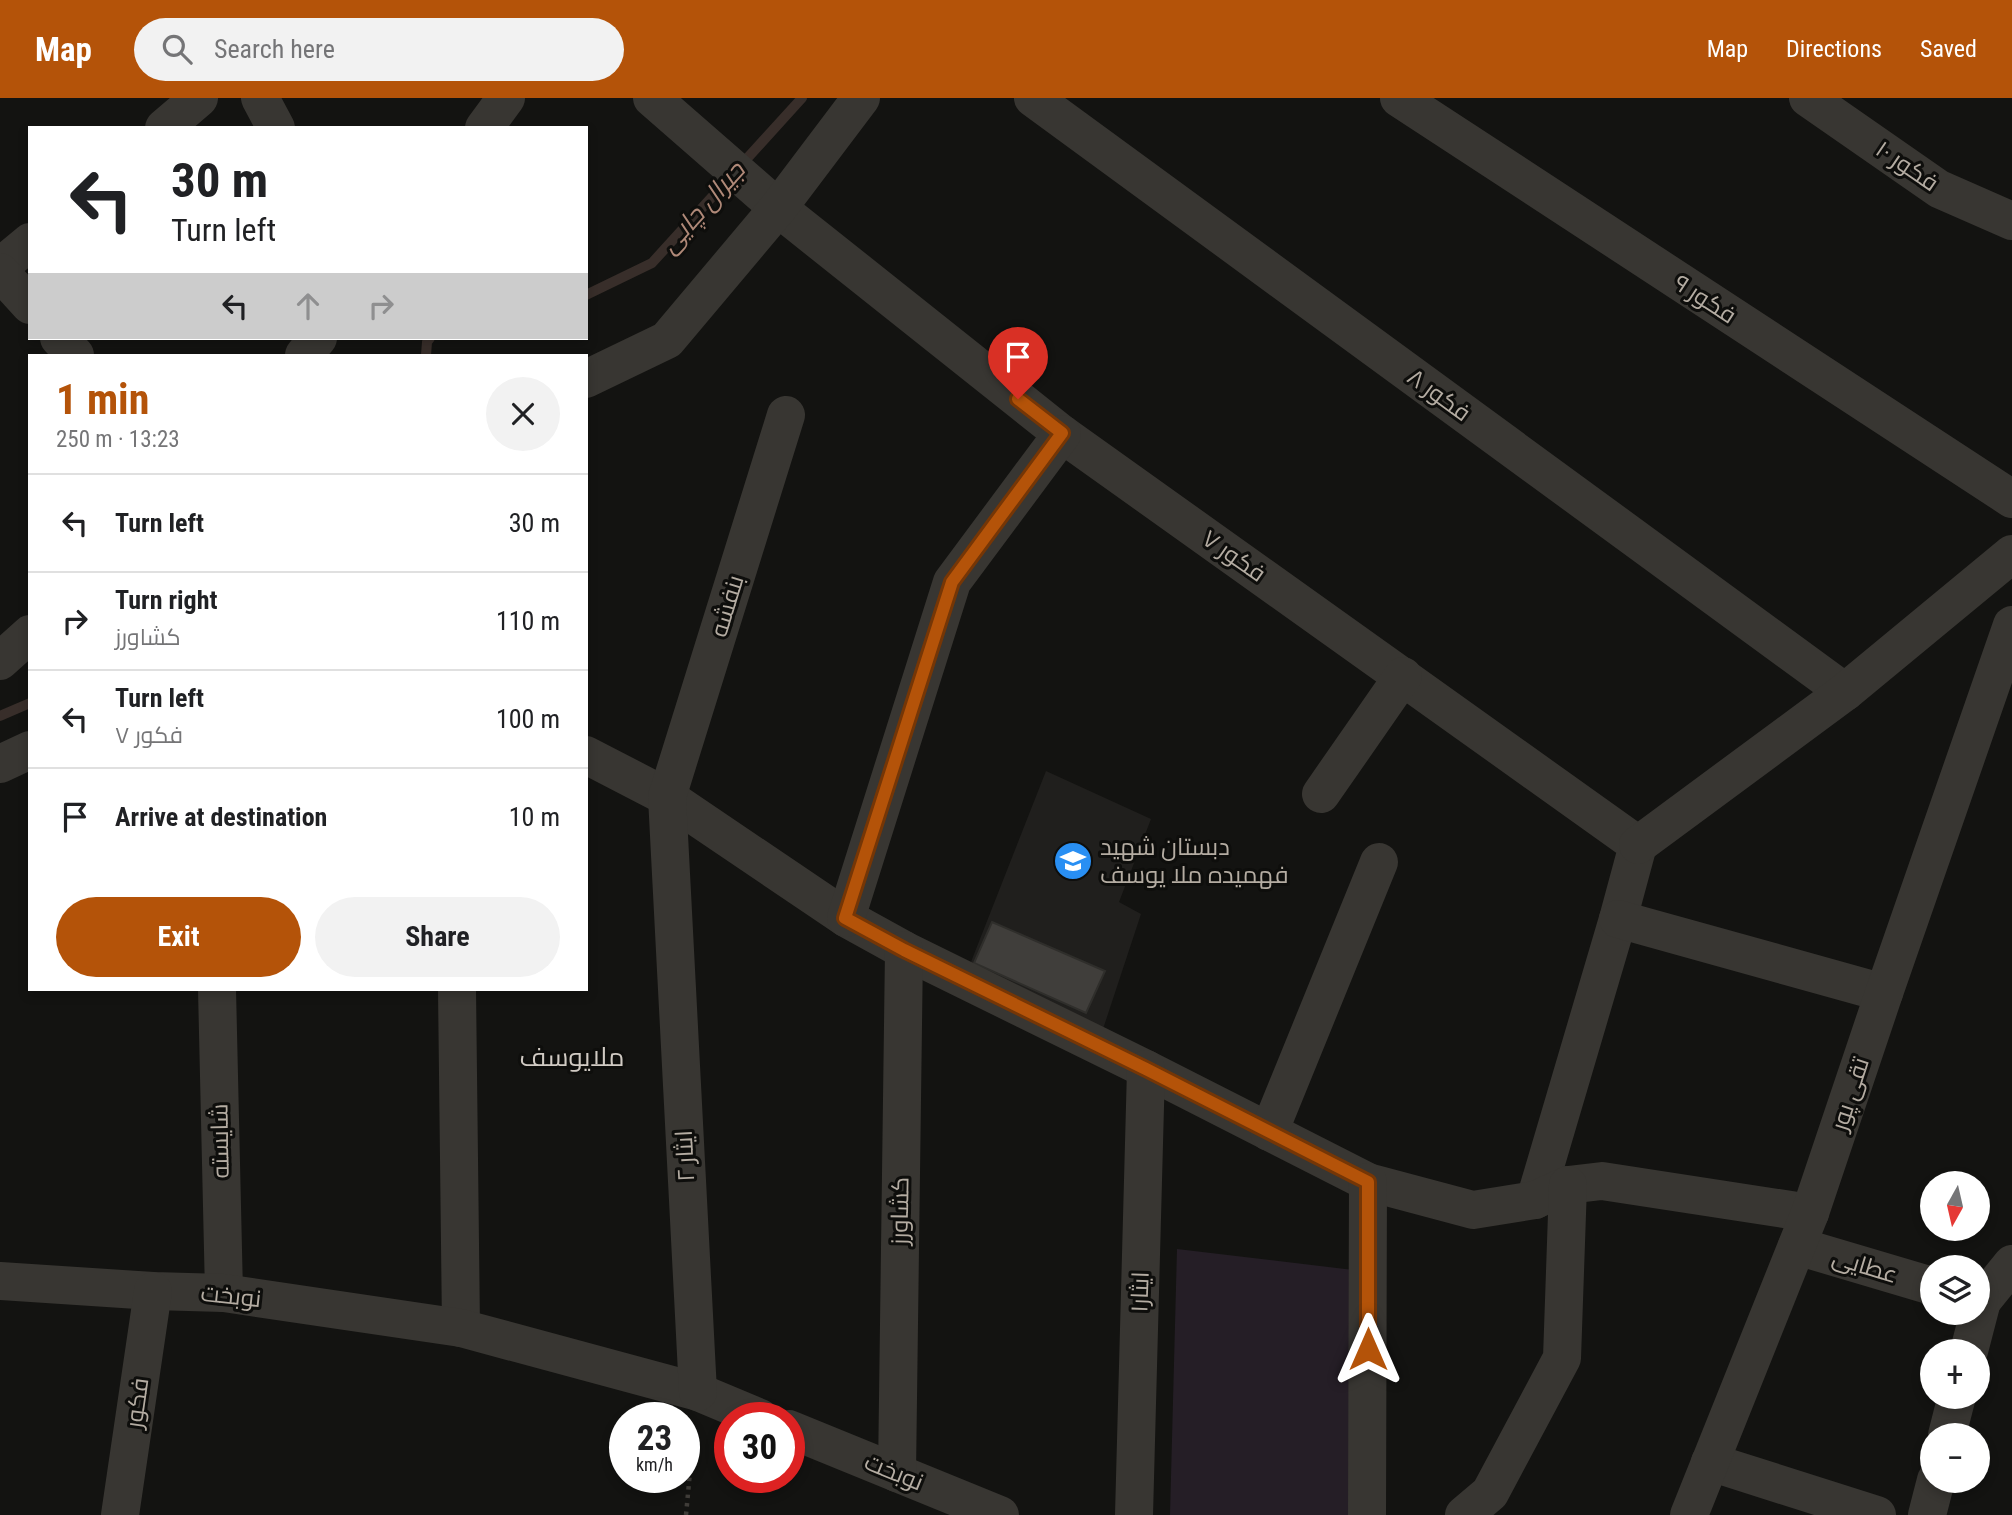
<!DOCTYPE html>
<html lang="en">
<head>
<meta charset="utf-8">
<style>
	body { margin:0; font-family:"Roboto Condensed",Cairo,sans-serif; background:#f2f2f2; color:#202124; height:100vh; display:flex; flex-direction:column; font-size:26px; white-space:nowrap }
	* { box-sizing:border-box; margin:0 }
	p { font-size:23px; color:#757577 }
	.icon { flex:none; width:38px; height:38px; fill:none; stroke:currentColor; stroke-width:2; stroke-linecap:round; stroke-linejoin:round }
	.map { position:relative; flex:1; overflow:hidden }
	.panel { position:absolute; left:28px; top:256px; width:560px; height:637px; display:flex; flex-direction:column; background:#fff; border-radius:0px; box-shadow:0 4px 10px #0003 }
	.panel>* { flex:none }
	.hud { position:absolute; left:28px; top:28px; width:560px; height:214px; border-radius:0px; box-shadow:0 4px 10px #0003; background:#fff; color:#202124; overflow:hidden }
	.needle { width:46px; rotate:188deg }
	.fabs { position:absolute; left:1920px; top:1073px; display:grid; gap:14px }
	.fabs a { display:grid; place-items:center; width:70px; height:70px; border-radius:50%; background:#fff; box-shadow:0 4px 10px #0003; font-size:35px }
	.speed { position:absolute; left:609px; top:1304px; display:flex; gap:14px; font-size:35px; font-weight:700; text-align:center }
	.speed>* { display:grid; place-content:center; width:91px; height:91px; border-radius:50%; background:#fff; box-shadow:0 4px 10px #0003; line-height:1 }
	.speed small { font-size:18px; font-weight:400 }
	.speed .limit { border:10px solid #d22; background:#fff; color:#111 }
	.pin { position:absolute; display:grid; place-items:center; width:60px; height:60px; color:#fff; margin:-72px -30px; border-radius:50% 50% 50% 0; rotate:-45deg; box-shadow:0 0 7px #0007 }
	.pin .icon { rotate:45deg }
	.me { position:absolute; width:77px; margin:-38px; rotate:0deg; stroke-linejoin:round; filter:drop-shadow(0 0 5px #0008) }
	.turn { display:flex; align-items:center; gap:24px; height:147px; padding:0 28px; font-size:32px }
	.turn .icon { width:91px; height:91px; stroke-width:2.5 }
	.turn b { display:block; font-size:49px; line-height:60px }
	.lanes { display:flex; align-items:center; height:66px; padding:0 28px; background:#0003; justify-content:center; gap:35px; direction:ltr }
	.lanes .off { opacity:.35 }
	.round { display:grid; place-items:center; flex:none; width:74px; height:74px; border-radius:37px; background:#f2f2f2 }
	.headline { display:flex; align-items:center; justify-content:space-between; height:119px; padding:0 28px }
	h1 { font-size:42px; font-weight:700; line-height:52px; color:#b45309 }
	.action { display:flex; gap:14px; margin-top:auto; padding:14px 28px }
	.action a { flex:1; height:80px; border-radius:42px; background:#b45309; color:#fff; font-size:28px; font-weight:700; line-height:80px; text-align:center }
	.action a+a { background:#f2f2f2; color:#202124 }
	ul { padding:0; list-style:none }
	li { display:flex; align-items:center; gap:21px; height:98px; padding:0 28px; border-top:2px solid #e0e0e0 }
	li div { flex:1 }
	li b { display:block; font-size:26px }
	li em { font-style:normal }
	header { display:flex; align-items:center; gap:42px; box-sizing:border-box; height:98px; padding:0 35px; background:#b45309; color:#fff }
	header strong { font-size:33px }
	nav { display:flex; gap:38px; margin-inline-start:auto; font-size:24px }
	.search { width:490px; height:63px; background:#f2f2f2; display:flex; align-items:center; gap:18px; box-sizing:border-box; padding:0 24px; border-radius:38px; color:#757577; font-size:26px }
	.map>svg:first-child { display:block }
	.built { fill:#201f1d }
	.green { fill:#251e26 }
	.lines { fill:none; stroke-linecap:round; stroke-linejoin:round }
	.stream { stroke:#382e2a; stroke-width:10 }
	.building { fill:#403e3b; stroke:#2f2e2b; stroke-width:2 }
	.path { stroke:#3f3c38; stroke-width:4.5; stroke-dasharray:3.5 5; stroke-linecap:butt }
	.minor { stroke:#383632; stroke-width:38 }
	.route-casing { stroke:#753606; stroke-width:18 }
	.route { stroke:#b45309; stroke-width:12 }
	.labels { text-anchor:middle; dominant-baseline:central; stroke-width:6; stroke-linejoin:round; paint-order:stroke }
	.street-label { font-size:24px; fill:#b4aca2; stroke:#0e0e0c }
	.poi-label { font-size:24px; fill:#b4aca2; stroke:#0e0e0c; text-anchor:start }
	.water-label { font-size:26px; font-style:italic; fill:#b08978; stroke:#0e0e0c }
	.neighbourhood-label { font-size:26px; fill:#d0cac3; stroke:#0e0e0c }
</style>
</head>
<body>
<header>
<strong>Map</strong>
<div class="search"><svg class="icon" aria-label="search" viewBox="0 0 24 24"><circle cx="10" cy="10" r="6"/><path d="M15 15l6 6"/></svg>Search here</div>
<nav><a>Map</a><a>Directions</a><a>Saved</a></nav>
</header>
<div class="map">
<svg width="2012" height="1417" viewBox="0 0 2012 1417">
	<rect width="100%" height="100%" fill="#131311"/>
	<!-- built -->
	<path class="built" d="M 1046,673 L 1151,721 L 1119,804 L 1141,816 L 1103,931 L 969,869 Z"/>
	<!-- green -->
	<path class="green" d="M 1177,1151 L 1370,1174 L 1349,1417 L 1170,1417 Z"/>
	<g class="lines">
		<!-- stream -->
		<g class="stream">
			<path d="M 586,197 L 652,165 L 802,0"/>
			<path d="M 426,257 L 427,244 L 430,240"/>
			<path d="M 0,618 L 30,605"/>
		</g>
	</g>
	<!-- building -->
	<path class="building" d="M 992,824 L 1105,873 L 1086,915 L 974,865 Z"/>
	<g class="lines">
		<!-- path -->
		<path class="path" d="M 686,1417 L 694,1331"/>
		<!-- minor -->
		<g class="minor">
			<path d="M 260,0 L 276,30"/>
			<path d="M 652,0 L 778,110 L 1062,336 L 1638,747 L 1618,821 L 1535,1102"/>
			<path d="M 1033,0 L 1845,594"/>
			<path d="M 1399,0 L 2012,401"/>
			<path d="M 1808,0 L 1939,91 L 2012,123"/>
			<path d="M 164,30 L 199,0"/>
			<path d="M 484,30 L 506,0"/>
			<path d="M 0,169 L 30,144"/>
			<path d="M 0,174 L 30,207"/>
			<path d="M 59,240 L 75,257"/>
			<path d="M 304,257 L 318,240"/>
			<path d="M 586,281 L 667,242 L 778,110 L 861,0"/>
			<path d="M 0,563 L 30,536"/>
			<path d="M 586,657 L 667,699 L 846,820 L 904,852 L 1146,971 L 1368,1084 L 1473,1112 L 1535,1102 L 1568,1087 L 1602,1083 L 1810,1115"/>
			<path d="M 0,666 L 30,652"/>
			<path d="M 1321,696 L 1403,578"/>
			<path d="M 1638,747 L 1845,594 L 2012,456"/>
			<path d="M 846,820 L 952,484 L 1062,336"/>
			<path d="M 1618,821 L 1884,895"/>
			<path d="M 217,891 L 224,1195"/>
			<path d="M 457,891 L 461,1230"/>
			<path d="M 1269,1034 L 1379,764"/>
			<path d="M 1797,1148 L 1932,1188"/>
			<path d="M 0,1183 L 153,1193 L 224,1195 L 461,1230 L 698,1294 L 760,1320"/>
			<path d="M 1978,1201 L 1982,1203 L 2012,1166"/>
			<path d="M 1969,1253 L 1982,1203"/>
			<path d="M 698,1294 L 667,699 L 786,317"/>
			<path d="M 789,1331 L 1000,1417"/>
			<path d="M 1947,1337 L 1957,1298"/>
			<path d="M 1710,1364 L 1877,1417"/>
			<path d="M 897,1375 L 904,852"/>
			<path d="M 120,1417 L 153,1193"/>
			<path d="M 1134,1417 L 1146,971"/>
			<path d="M 1367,1417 L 1368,1084"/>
			<path d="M 1464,1417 L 1490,1395 L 1562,1260 L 1568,1087"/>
			<path d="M 1689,1417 L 1810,1115 L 1884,895 L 2012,527"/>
			<path d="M 1927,1417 L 1936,1382"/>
		</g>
	</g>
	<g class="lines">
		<defs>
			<path id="route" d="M 1018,301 L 1062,335 L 952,484 L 845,820 L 904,852 L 1146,971 L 1368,1084 L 1368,1251"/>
		</defs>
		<!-- route casing -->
		<use href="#route" class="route-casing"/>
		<!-- route -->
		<use href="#route" class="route"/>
	</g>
	<!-- icons -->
	<defs>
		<symbol id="school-disc" viewBox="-11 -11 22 22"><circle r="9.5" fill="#298ff3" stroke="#0e0e0c"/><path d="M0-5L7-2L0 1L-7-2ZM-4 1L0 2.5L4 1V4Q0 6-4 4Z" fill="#fff"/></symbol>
	</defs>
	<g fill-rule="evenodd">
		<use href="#school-disc" x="1051" y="741" width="44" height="44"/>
	</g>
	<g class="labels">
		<!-- street labels -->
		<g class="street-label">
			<text transform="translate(1907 68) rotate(34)">فکور ۱۰</text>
			<text transform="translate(1705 201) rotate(33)">فکور ۹</text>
			<text transform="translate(1439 297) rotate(36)">فکور ۸</text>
			<text transform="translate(1234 458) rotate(35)">فکور ۷</text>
			<text transform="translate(727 508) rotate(-73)">بنفشه</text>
			<text transform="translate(1850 996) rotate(-72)">تقی پور</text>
			<text transform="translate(220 1043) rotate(-91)">شایسته</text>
			<text transform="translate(685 1058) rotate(-93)">ایثار ۲</text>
			<text transform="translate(900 1113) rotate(-89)">کشاورز</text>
			<text transform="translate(1865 1168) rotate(17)">عطایی</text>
			<text transform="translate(1140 1194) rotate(-88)">ایثار۱</text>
			<text transform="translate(231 1198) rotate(6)">نوبخت</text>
			<text transform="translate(137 1305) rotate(-82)">فکور</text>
			<text transform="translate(894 1374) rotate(22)">نوبخت</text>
		</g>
		<!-- poi labels -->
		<g class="poi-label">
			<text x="1100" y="749">دبستان شهید<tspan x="1100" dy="28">فهمیده ملا یوسف</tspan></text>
		</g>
		<!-- water labels -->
		<g class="water-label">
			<text transform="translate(702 109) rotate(-48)">جیرال چایی</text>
		</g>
		<!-- neighbourhood labels -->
		<g class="neighbourhood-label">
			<text x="572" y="959">ملایوسف</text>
		</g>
	</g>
</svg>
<div class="fabs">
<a><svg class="needle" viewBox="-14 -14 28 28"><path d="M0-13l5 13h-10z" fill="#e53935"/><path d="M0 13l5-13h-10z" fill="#757577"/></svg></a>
<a><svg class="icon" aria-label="layers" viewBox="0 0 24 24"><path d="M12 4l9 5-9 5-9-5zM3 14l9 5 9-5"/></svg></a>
<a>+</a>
<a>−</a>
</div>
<div class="speed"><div>23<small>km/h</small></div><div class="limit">30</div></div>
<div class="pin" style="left:1018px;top:301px;background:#d93025"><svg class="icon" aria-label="arrive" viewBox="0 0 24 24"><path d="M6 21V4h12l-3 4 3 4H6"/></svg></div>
<svg class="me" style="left:1368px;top:1251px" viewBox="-20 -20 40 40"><path d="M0-17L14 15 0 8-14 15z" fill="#b45309" stroke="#fff" stroke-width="4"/></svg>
<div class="hud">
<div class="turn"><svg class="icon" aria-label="left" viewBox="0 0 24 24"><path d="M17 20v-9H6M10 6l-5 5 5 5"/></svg><div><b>30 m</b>Turn left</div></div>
<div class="lanes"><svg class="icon" aria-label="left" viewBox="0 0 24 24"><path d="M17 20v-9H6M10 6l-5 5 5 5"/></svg><svg class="icon off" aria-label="ahead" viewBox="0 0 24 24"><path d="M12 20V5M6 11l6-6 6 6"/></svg><svg class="icon off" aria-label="right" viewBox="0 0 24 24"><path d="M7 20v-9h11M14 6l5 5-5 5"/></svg></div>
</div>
<section class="panel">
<div class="headline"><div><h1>1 min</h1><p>250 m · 13:23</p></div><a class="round"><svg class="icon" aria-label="close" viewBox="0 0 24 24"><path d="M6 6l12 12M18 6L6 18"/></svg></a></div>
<ul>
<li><svg class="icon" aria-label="left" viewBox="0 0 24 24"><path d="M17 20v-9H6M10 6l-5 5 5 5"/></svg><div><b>Turn left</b></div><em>30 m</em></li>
<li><svg class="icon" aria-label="right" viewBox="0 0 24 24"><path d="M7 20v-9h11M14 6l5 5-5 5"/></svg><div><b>Turn right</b><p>کشاورز</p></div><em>110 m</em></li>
<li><svg class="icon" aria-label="left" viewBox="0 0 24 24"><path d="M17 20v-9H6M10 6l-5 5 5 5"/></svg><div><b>Turn left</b><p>فکور ۷</p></div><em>100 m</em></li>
<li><svg class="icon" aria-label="arrive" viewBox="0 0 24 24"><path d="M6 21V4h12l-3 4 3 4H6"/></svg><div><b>Arrive at destination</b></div><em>10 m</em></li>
</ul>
<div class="action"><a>Exit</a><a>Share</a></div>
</section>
</div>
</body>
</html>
